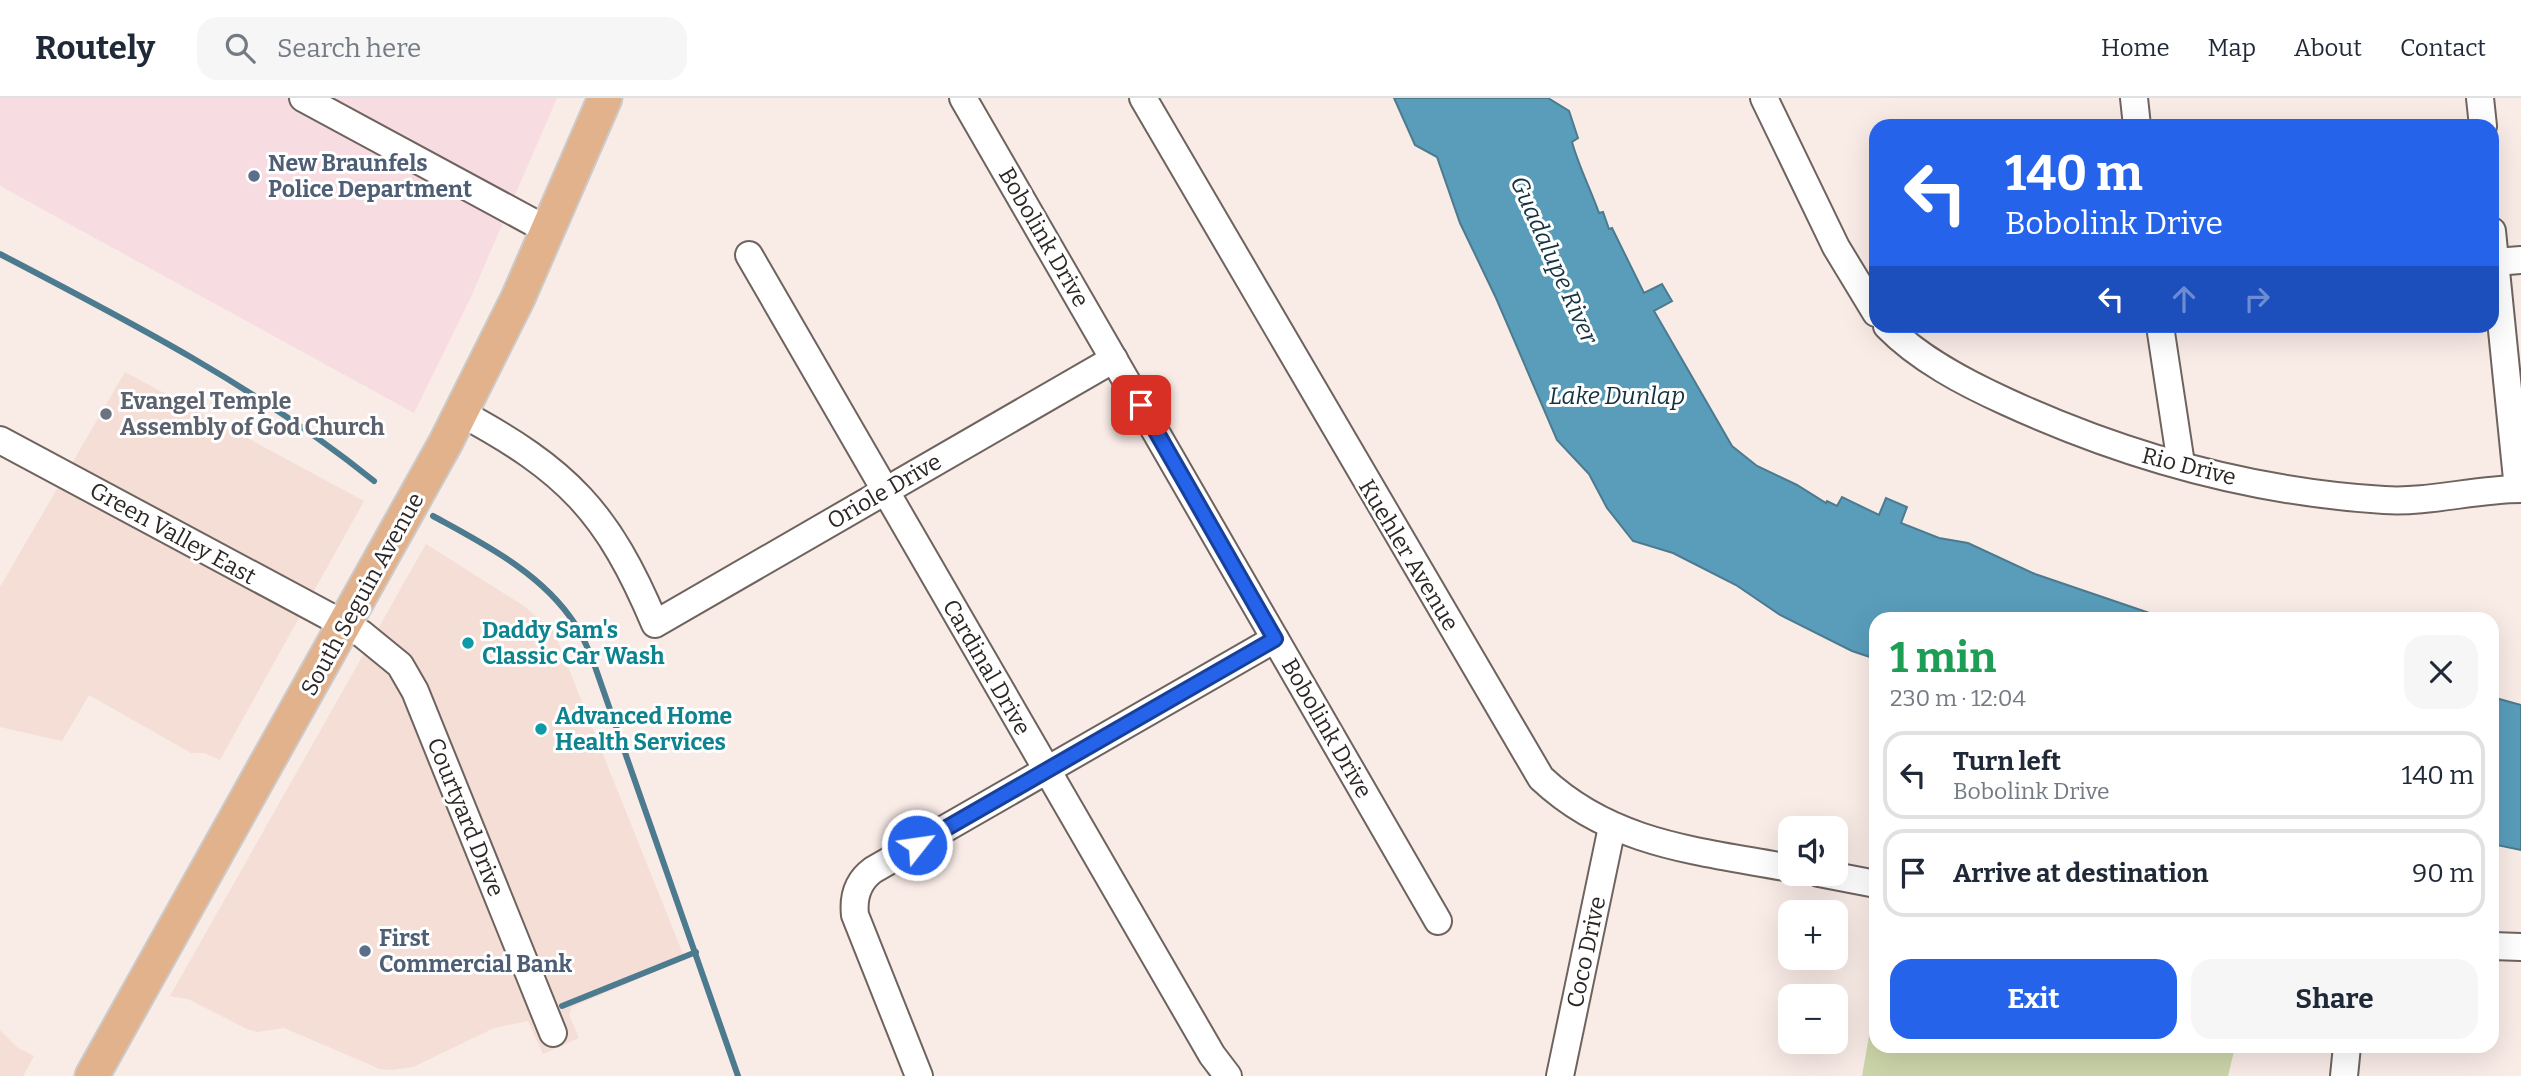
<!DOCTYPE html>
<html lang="en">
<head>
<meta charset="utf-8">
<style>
	body { margin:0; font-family:Bitter,serif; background:#f6f6f7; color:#1f2937; height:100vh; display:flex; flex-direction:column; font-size:26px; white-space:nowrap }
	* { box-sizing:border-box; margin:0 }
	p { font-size:23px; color:#747a83 }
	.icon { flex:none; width:38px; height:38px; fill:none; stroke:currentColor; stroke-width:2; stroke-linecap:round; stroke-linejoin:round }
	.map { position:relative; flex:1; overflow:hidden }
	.drawer { position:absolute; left:1869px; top:514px; width:630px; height:441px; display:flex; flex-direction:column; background:#fff; border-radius:21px; box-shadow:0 7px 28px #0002 }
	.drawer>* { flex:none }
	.hud { position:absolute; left:1869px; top:21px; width:630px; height:214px; border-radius:21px; box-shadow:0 7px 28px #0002; background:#2563eb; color:#fff; overflow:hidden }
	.fabs { position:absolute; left:1778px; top:718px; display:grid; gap:14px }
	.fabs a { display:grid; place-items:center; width:70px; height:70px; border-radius:14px; background:#fff; box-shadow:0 7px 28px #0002; font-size:35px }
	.pin { position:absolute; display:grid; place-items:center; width:60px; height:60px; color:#fff; margin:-30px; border-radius:14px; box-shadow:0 4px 10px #0006 }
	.me { position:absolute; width:77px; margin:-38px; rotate:60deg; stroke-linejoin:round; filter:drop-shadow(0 0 5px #0008) }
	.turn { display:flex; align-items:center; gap:24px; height:147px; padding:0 21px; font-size:32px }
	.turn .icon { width:91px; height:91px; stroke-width:2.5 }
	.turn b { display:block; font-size:49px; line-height:60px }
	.lanes { display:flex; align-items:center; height:66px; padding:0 21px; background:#0003; justify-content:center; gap:35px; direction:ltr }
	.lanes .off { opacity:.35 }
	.round { display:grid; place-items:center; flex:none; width:74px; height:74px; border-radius:21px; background:#f6f6f7 }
	.overview { display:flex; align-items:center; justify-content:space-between; height:119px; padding:0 21px }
	h1 { font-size:42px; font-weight:700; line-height:52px; color:#1e9e55 }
	.button { display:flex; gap:14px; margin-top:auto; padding:14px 21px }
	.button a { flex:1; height:80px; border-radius:21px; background:#2563eb; color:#fff; font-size:28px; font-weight:700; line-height:80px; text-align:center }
	.button a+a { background:#f6f6f7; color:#1f2937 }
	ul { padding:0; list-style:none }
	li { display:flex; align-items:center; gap:21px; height:88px; margin:0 14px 10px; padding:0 7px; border:4px solid #e0e1e3; border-radius:21px }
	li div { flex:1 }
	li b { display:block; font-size:26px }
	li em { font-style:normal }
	header { display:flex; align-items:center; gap:42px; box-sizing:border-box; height:98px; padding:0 35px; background:#fff; border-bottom:2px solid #e0e1e3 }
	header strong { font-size:33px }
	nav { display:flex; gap:38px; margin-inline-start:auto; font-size:24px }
	.search { width:490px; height:63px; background:#f6f6f7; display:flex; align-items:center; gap:18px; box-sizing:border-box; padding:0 24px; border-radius:21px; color:#747a83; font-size:26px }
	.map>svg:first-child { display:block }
	.built { fill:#f4ded6 }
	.industrial { fill:#f7dde2 }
	.green { fill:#ccd5a9 }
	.water { fill:#599dbb; stroke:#4c7a8e; stroke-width:2 }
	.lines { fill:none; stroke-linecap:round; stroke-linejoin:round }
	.stream { stroke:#4c7a8e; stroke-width:6 }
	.minor-casing { stroke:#6e635e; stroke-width:30 }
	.major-casing { stroke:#cccbcb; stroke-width:37 }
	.minor { stroke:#fff; stroke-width:26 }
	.major { stroke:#e1b28b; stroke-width:33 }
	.route-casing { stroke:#184099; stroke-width:18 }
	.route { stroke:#2563eb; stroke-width:12 }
	.service-dot { fill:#5c6f8a; stroke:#fff; stroke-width:2.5 }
	.worship-dot { fill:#6b7280; stroke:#fff; stroke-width:2.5 }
	.culture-dot { fill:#0f9aa8; stroke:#fff; stroke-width:2.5 }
	.labels { text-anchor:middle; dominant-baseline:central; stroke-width:6; stroke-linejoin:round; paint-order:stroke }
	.service-label { font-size:23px; font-weight:bold; fill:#4e5e75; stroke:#fff; text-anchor:start }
	.street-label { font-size:23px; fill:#2c2725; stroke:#fff }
	.worship-label { font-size:23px; font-weight:bold; fill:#5b616d; stroke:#fff; text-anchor:start }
	.culture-label { font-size:23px; font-weight:bold; fill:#0d838f; stroke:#fff; text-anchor:start }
	.water-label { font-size:24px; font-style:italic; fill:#123240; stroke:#fff }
</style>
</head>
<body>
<header>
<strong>Routely</strong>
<div class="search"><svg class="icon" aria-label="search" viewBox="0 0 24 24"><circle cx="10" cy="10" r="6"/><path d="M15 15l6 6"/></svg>Search here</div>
<nav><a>Home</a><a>Map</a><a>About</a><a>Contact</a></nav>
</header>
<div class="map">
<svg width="2521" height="978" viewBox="0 0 2521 978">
	<rect width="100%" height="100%" fill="#f9ebe6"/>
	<!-- built -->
	<g class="built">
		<path d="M 125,274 L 364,403 L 220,662 L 204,655 L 191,655 L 89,597 L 62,643 L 0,629 L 0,489 Z"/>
		<path d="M 426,446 L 524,508 L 554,534 L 685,861 L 572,909 L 569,917 L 579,940 L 543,956 L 528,923 L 494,930 L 413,969 L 392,972 L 380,971 L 284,930 L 257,934 L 247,931 L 188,901 L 170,898 Z"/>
		<path d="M 0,932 L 18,950 L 34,958 L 23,978 L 0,978 Z"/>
	</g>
	<!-- industrial -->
	<path class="industrial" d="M 0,0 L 557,0 L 470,201 L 414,315 L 0,88 Z"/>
	<!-- green -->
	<path class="green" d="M 1876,898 L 1876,948 L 2235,949 L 2228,978 L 1862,978 Z"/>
	<!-- water -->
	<g class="water">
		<path d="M 1394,0 L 1548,0 L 1569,13 L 1578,40 L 1572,44 C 1579,69 1590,90 1599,115 L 1603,114 L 1609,131 L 1612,130 L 1644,195 L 1662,186 L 1672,203 L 1654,213 L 1732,348 L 1757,368 L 1797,387 L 1826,405 L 1827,403 L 1837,408 L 1842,399 L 1879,417 L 1886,400 L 1907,409 L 1901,425 L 1939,440 L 1968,445 L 2035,476 L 2167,521 L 1876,522 L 1876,561 L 1852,553 L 1780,517 L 1736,487 L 1673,455 L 1633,443 L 1607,410 L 1589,376 L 1557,342 L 1496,200 L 1460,125 L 1437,59 L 1415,47 Z"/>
		<path d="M 2492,599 L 2521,607 L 2521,752 L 2492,746 Z"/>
	</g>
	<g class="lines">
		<!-- stream -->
		<g class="stream">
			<path d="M 0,156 C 129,223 260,291 374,383"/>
			<path d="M 433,418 C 484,446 542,475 575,526 C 582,536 587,549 592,560 L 738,978"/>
			<path d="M 562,908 L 696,854"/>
		</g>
		<defs>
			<g id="minor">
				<path d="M 303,0 L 549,133"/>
				<path d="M 963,0 L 1438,823"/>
				<path d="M 1143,0 L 1541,680 C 1612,747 1699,753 1790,770"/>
				<path d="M 1764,0 L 1836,149 L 1876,215"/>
				<path d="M 2134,0 L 2137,28"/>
				<path d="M 2480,0 L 2483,28"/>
				<path d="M 2492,133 L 2518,391"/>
				<path d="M 749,157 L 1212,957 L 1228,978"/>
				<path d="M 2495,164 L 2521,162"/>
				<path d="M 1887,228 C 1919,261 1965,285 2007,304 C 2125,358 2254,394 2384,402 C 2429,405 2475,391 2521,391"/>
				<path d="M 2160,228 L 2181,366"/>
				<path d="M 461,315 C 567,372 608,414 655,526 L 1114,261"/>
				<path d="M 0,342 L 362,536 L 400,567 L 415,593 L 553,935"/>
				<path d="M 1819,775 L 1876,786"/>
				<path d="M 2492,848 L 2521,849"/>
				<path d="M 919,978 L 855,817 C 853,799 858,783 873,772 L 1275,541"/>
				<path d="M 1560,978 L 1612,729"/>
				<path d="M 2344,978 L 2347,948"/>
			</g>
			<path id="major" d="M 92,978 L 446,344 L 518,200 L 605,0"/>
		</defs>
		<!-- minor casing -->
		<use href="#minor" class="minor-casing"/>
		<!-- major casing -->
		<use href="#major" class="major-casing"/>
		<!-- minor -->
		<use href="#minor" class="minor"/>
		<!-- major -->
		<use href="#major" class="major"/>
	</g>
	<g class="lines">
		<defs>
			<path id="route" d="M 917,747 L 1275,541 L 1141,307"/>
		</defs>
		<!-- route casing -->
		<use href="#route" class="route-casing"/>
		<!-- route -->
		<use href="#route" class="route"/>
	</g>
	<!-- markers -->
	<g class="service-dot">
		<circle cx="254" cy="78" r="7"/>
		<circle cx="365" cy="853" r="7"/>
	</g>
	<circle class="worship-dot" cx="106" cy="316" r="7"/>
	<g class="culture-dot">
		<circle cx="468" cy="545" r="7"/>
		<circle cx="541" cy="631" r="7"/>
	</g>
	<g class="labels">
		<!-- service labels -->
		<g class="service-label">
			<text x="268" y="65">New Braunfels<tspan x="268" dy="26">Police Department</tspan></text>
			<text x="379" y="840">First<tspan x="379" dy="26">Commercial Bank</tspan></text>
		</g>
		<!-- street labels -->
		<g class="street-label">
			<text transform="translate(1044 139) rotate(60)">Bobolink Drive</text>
			<text transform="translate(2189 368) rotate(14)">Rio Drive</text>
			<text transform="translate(884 393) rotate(-30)">Oriole Drive</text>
			<text transform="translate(173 435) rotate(29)">Green Valley East</text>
			<text transform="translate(1409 457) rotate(59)">Kuehler Avenue</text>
			<text transform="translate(362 496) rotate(-61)">South Seguin Avenue</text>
			<text transform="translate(987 569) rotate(60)">Cardinal Drive</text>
			<text transform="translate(1327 630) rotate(60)">Bobolink Drive</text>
			<text transform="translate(466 719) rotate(68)">Courtyard Drive</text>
			<text transform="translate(1586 854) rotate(-78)">Coco Drive</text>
		</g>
		<!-- worship labels -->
		<g class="worship-label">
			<text x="120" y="303">Evangel Temple<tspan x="120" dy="26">Assembly of God Church</tspan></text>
		</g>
		<!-- culture labels -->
		<g class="culture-label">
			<text x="482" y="532">Daddy Sam's<tspan x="482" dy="26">Classic Car Wash</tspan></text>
			<text x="555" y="618">Advanced Home<tspan x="555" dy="26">Health Services</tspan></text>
		</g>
		<!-- water labels -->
		<g class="water-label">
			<text transform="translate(1554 162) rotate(66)">Guadalupe River</text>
			<text x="1617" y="298">Lake Dunlap</text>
		</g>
	</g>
</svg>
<div class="fabs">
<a><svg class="icon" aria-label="sound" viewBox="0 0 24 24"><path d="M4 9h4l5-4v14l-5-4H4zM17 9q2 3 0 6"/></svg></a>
<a>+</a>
<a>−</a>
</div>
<div class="pin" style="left:1141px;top:307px;background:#d93025"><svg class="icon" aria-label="arrive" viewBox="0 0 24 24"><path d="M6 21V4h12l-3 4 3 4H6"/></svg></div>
<svg class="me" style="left:917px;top:747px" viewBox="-20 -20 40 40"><circle r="17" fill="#2563eb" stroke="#fff" stroke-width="3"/><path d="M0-11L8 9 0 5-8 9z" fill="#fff"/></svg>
<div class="hud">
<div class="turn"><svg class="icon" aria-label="left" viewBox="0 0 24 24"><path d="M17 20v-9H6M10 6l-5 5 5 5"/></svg><div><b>140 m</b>Bobolink Drive</div></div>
<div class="lanes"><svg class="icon" aria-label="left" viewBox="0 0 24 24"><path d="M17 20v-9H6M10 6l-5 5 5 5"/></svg><svg class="icon off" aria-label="ahead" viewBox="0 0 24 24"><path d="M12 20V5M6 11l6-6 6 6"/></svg><svg class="icon off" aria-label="right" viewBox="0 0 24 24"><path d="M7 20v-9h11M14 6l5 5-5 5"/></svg></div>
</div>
<section class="drawer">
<div class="overview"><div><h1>1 min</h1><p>230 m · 12:04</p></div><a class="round"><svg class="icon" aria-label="close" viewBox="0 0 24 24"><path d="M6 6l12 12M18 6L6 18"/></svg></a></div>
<ul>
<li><svg class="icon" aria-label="left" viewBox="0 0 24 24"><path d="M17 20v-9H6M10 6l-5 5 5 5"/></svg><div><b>Turn left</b><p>Bobolink Drive</p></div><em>140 m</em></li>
<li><svg class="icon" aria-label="arrive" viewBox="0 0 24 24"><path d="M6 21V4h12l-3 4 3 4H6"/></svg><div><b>Arrive at destination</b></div><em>90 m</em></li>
</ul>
<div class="button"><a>Exit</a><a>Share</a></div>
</section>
</div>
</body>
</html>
